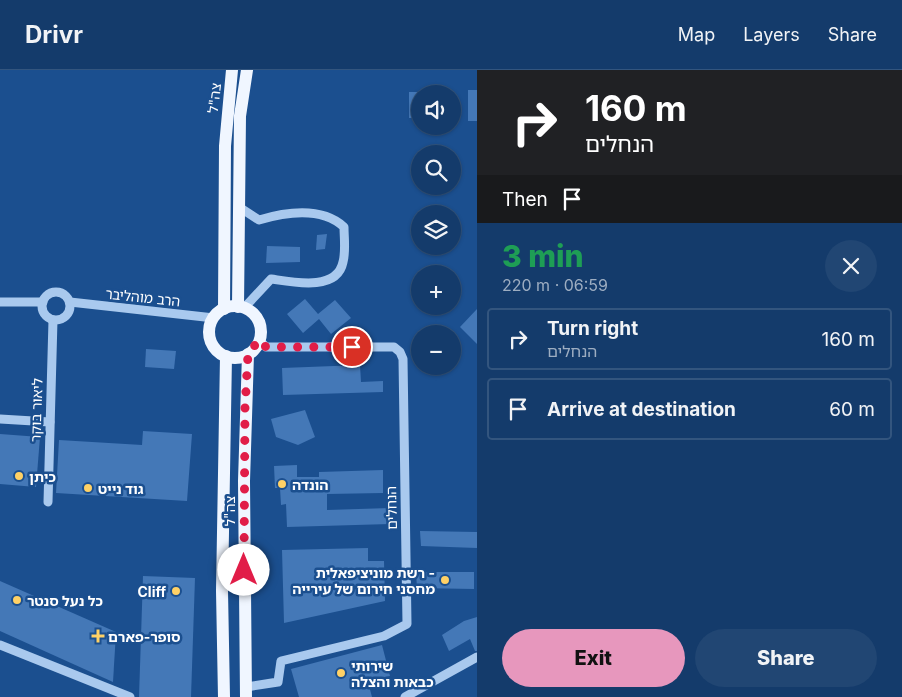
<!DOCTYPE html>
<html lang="en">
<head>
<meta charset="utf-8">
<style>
	body { margin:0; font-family:Inter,"Noto Sans Hebrew",sans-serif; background:#214673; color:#f1f3f6; height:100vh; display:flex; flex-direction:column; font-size:19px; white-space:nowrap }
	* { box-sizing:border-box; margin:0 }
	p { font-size:16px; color:#9dadc1 }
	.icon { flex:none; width:28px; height:28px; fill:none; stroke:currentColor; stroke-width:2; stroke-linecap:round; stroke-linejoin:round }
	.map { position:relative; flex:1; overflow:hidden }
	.sheet { display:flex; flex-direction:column; background:#143b6b; width:425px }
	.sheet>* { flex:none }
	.top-card { background:#202124; color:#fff; overflow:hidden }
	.tools { position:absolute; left:411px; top:15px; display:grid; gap:10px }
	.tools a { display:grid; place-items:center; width:50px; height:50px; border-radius:50%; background:#143b6b; box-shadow:0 1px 4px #0004,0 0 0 1px #33557e; font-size:25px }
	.pin { position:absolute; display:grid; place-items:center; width:42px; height:42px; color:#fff; margin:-21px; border:2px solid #fff; border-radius:50%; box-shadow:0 1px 5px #0007 }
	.me { position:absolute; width:55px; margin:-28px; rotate:0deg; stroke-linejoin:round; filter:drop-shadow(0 0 4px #0008) }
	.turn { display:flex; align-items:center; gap:18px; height:105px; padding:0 25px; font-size:22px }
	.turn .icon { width:65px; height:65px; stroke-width:2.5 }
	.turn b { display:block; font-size:35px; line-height:42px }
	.then { display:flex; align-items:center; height:48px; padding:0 25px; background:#0003; gap:10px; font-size:19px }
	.round { display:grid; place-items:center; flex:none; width:52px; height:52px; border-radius:26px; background:#214673 }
	.head { display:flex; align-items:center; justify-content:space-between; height:85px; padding:0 25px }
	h1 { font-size:30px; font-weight:800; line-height:38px; color:#1e9e55 }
	.cta { display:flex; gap:10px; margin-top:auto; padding:10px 25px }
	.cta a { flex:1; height:58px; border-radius:30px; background:#e797bd; color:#111; font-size:20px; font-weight:800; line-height:58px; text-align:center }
	.cta a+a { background:#214673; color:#f1f3f6 }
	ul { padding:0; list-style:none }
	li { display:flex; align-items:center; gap:15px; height:62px; margin:0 10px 8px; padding:0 15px; border:2px solid #33557e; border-radius:5px }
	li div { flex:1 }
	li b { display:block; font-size:19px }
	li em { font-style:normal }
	header { display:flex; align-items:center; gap:30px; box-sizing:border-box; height:70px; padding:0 25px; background:#143b6b; border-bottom:1px solid #33557e }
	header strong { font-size:24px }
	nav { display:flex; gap:28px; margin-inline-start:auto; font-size:18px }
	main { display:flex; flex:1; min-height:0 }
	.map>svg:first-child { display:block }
	.building { fill:#4478b7 }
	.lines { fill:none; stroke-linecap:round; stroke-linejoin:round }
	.minor { stroke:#a9c9ee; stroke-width:9 }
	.major { stroke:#f0f6ff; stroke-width:12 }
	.route { stroke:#e11d48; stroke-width:9; stroke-dasharray:0 16.2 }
	.poi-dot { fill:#ffd166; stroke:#1b4f8f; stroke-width:2 }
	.labels { text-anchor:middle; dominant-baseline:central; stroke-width:5; stroke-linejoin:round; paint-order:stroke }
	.street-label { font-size:14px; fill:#fff; stroke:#1b4f8f }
	.poi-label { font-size:14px; font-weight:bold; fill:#fff; stroke:#1b4f8f; text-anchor:start }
</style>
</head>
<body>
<header>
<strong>Drivr</strong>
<nav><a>Map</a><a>Layers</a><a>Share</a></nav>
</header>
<main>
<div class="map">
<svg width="477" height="627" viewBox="0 0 477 627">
	<rect width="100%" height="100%" fill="#1b4f8f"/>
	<!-- building -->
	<g class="building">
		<rect x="468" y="20" width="9" height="31"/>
		<rect x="409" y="22" width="11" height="26"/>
		<path d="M 327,164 L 325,179 L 316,180 L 317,165 Z"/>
		<path d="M 267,176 L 300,177 L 300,192 L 266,193 Z"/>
		<path d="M 305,229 L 318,244 L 335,230 L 351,248 L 331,264 L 319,249 L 303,263 L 287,244 Z"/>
		<path d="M 477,239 L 477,274 L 460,257 Z"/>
		<path d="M 146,279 L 176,281 L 174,299 L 145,297 Z"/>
		<path d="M 360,295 L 361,312 L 383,311 L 383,322 L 283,325 L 282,298 Z"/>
		<path d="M 305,340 L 315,367 L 298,375 L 276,367 L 271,349 Z"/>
		<path d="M 143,361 L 192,364 L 187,431 L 56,423 L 59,370 L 142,375 Z"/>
		<path d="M 0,364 L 40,367 L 36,417 L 0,414 Z"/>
		<path d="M 297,395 L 297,407 L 319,407 L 319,402 L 383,400 L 383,423 L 327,424 L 327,440 L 390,438 L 390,454 L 287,457 L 286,434 L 281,435 L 280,418 L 275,418 L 274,396 Z"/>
		<path d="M 420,461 L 477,462 L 477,478 L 421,476 Z"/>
		<path d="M 368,478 L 368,491 L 384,491 L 385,531 L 284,553 L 282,480 Z"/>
		<path d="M 416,502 L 474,502 L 474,519 L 417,518 Z"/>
		<path d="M 143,506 L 195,508 L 191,627 L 139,627 Z"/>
		<path d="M 0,511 L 116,562 L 113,612 L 0,561 Z"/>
		<path d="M 477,547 L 477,581 L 475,581 L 470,569 L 449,581 L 442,565 L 464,551 Z"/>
		<path d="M 382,575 L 390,606 L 368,612 L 372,627 L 299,627 L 291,599 Z"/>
	</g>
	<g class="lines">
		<!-- minor -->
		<g class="minor">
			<path d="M 239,137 L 259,150 C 286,142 321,136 344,157 C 344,168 346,181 343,192 C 337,222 292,212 271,209 L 244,238"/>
			<circle cx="56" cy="236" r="14"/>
			<path d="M 0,232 L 43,232"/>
			<path d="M 70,232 L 214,248"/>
			<path d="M 0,349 L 50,352"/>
			<path d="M 48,432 L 53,250"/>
			<path d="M 0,575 L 130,627"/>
			<path d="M 246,617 L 278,612 L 281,591 L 384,566 L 407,554 L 403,289 L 400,282 L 394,277 L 266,277 L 259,270"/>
			<path d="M 405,627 L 477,587"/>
		</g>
		<!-- major -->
		<g class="major">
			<circle cx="235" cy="262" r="26"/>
			<path d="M 238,237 L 240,46 L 247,0"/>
			<path d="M 224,239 L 225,76 L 232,0"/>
			<path d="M 224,627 L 222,521 L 226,286"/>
			<path d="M 246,627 L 244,411 L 248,284"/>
		</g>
	</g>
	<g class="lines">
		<!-- route -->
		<path class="route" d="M 244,500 L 245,338 L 248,284 L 259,270 L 266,277 L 352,277"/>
	</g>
	<!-- markers -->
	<g class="poi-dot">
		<circle cx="19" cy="406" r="5"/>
		<circle cx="282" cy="414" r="5"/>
		<circle cx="88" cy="418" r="5"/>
		<circle cx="445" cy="510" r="5"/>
		<circle cx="176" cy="521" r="5"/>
		<circle cx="17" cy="530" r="5"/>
		<path d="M95.5 558.5h5v5h5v5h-5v5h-5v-5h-5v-5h5z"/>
		<circle cx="341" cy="603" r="5"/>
	</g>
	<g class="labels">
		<!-- street labels -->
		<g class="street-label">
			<text transform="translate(214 28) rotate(-83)">צה"ל</text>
			<text transform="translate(143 227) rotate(6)">הרב מוהליבר</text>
			<text transform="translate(36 340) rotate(-88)">ליאור בוקר</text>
			<text transform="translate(391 438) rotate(-91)">הנחלים</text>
			<text transform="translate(229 441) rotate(-90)">צה"ל</text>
		</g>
		<!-- poi labels -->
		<g class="poi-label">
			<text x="29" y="406">כיתן</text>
			<text x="292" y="414">הונדה</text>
			<text x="98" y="418">גוד נייט</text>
			<text x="435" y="502" text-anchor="end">רשת מוניציפאלית -<tspan x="435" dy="16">מחסני חירום של עירייה</tspan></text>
			<text x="166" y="521" text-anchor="end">Cliff</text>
			<text x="27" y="530">כל נעל סנטר</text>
			<text x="108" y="566">סופר-פארם</text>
			<text x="351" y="595">שירותי<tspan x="351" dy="16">כבאות והצלה</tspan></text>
		</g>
	</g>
</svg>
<div class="tools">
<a><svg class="icon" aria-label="sound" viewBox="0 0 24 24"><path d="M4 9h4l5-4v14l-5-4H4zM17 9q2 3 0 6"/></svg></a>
<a><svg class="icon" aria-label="search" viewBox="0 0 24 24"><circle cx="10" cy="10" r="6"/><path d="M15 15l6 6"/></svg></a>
<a><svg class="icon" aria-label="layers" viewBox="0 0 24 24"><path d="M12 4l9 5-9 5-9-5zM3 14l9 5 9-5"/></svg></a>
<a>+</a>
<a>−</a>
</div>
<div class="pin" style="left:352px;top:277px;background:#d93025"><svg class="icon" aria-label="arrive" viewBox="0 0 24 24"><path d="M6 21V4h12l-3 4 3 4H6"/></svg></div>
<svg class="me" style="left:244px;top:500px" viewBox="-20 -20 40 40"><circle r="19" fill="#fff"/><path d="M0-13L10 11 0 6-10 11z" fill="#e11d48"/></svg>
</div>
<section class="sheet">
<div class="top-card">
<div class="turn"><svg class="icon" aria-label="right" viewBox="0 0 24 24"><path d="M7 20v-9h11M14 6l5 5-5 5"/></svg><div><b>160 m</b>הנחלים</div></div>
<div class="then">Then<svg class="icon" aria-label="arrive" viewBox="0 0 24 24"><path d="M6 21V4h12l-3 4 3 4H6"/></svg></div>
</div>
<div class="head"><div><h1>3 min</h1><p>220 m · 06:59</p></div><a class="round"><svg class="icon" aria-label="close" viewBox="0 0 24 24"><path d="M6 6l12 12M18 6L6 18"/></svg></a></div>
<ul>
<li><svg class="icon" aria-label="right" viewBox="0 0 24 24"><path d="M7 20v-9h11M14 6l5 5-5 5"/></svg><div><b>Turn right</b><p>הנחלים</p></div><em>160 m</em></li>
<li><svg class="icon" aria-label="arrive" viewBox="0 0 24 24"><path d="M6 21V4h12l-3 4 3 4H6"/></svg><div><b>Arrive at destination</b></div><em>60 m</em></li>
</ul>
<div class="cta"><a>Exit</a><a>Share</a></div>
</section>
</main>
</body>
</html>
